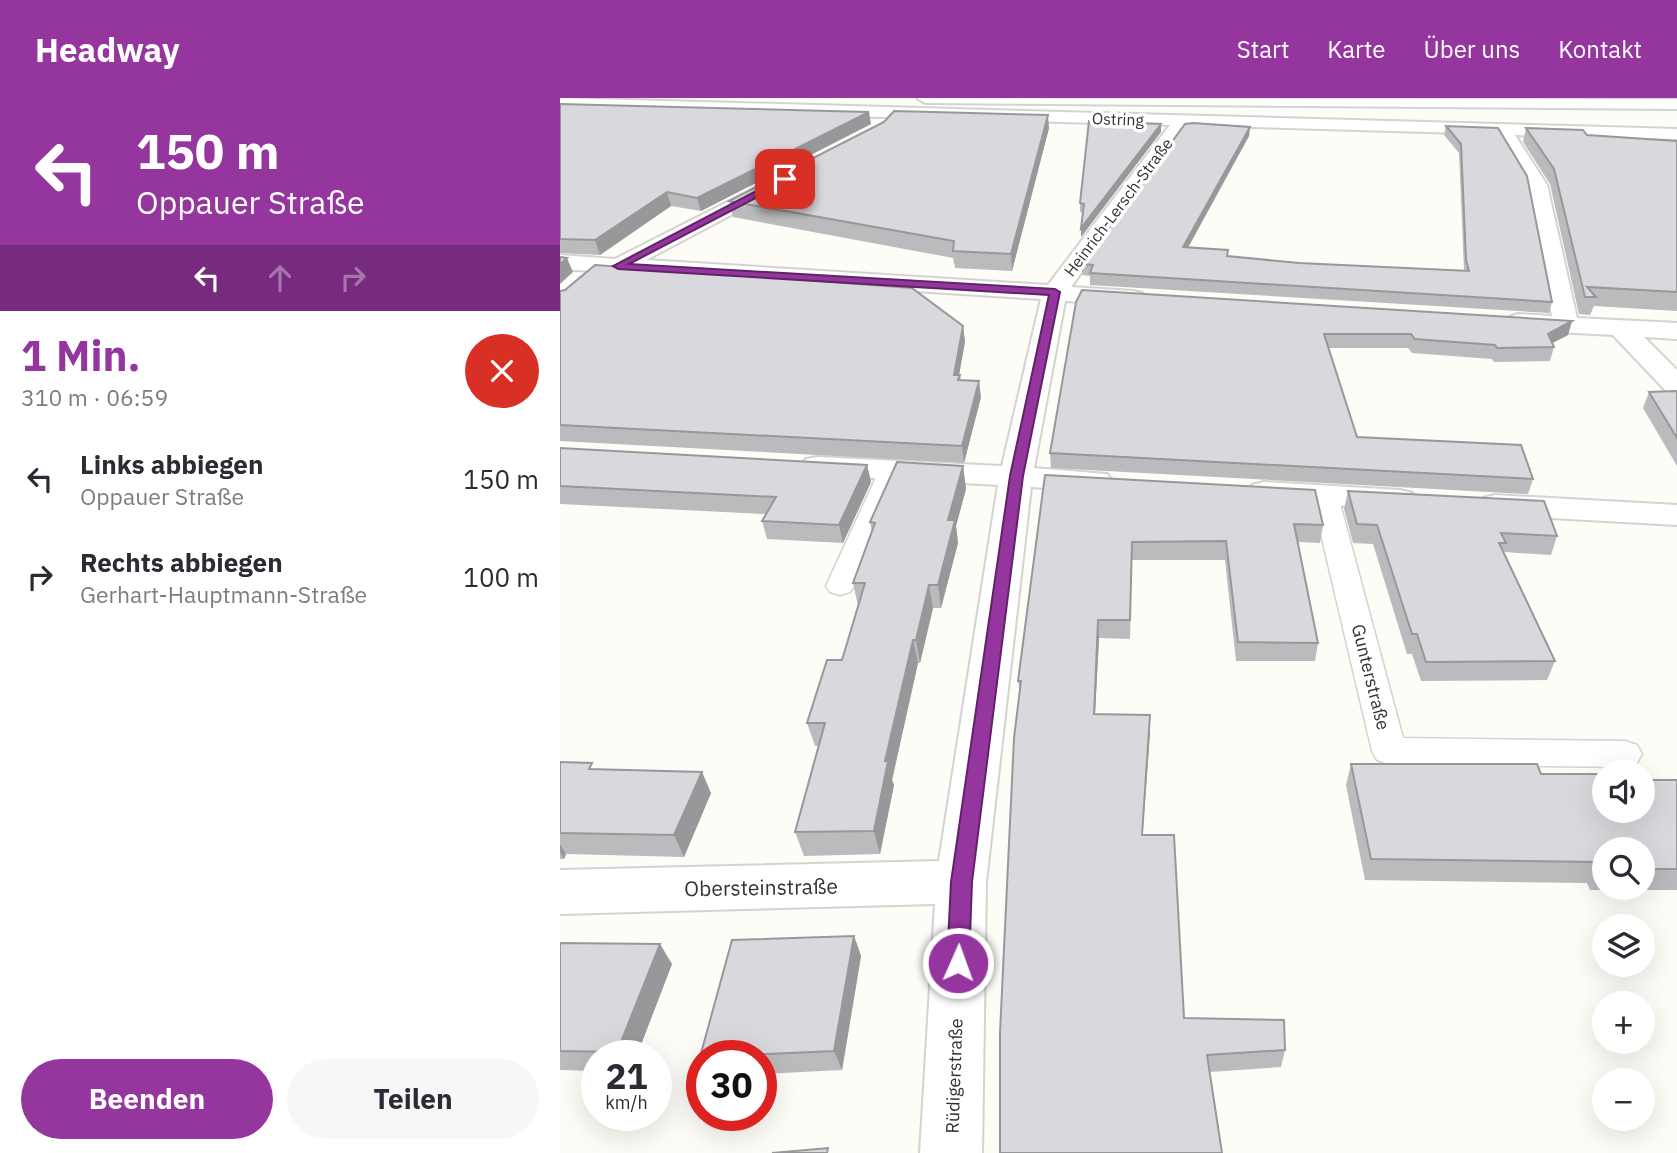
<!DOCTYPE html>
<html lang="de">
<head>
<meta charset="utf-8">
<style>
	body { margin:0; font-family:"IBM Plex Sans",sans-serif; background:#f7f7f7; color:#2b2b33; height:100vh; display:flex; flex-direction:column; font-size:26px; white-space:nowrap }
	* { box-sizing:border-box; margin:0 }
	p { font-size:23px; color:#7c7c81 }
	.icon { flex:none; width:38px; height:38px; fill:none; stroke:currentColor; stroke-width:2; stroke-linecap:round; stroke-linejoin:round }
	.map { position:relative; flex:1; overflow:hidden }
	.details { display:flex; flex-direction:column; background:#fff; width:560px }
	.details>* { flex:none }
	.banner { background:#95369f; color:#fff; overflow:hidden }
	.fabs { position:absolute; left:1032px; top:662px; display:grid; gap:14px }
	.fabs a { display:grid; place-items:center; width:63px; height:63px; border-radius:50%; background:#fff; box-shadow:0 7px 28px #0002; font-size:35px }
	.speed { position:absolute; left:21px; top:942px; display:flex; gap:14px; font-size:35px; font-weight:700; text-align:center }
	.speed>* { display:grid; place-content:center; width:91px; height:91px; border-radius:50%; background:#fff; box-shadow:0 7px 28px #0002; line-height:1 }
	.speed small { font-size:18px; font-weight:400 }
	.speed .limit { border:10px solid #d22; background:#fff; color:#111 }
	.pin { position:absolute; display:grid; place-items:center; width:60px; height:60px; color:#fff; margin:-30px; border-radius:14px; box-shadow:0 4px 10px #0006 }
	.me { position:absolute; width:77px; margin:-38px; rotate:2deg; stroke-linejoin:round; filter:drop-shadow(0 0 5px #0008) }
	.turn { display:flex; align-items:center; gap:24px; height:147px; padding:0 21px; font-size:32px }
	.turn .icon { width:91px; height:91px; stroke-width:2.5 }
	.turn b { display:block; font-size:49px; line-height:60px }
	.lanes { display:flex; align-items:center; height:66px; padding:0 21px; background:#0003; justify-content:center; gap:35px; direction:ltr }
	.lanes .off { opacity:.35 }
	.round { display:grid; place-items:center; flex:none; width:74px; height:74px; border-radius:37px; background:#f7f7f7 }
	.head { display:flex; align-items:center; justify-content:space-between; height:119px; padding:0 21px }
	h1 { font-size:42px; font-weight:700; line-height:52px; color:#95369f }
	.action { display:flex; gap:14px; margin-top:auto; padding:14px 21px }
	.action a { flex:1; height:80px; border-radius:42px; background:#95369f; color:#fff; font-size:28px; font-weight:700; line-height:80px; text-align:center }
	.action a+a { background:#f7f7f7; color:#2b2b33 }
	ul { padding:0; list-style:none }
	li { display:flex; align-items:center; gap:21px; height:98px; padding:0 21px }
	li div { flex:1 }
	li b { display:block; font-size:26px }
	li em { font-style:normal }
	header { display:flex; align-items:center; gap:42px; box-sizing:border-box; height:98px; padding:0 35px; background:#95369f; color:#fff }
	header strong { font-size:33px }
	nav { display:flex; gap:38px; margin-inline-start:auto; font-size:24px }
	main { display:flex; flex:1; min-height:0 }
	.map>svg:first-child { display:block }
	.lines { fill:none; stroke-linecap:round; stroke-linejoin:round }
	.lane-casing { stroke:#d4d3cf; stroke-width:3 }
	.street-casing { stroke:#d4d3cf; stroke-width:4 }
	.secondary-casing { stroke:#d4d3cf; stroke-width:4 }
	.lane { fill:#fff; fill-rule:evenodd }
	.street { fill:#fff; fill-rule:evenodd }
	.secondary { fill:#fff; fill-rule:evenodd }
	.wall { fill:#bbbbbe; fill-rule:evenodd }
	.shaded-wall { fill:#98989b }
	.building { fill:#d9d9dd; stroke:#98989b; stroke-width:2 }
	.route { fill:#95369f; stroke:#612367; stroke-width:2 }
	.labels { text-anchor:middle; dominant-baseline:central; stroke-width:7; stroke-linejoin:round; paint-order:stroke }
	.far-street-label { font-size:16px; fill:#333331; stroke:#fff }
	.street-label { font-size:18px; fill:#333331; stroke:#fff }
	.near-street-label { font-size:21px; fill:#333331; stroke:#fff }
</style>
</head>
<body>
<header>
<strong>Headway</strong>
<nav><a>Start</a><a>Karte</a><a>Über uns</a><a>Kontakt</a></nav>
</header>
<main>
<section class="details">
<div class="banner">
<div class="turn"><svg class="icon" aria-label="left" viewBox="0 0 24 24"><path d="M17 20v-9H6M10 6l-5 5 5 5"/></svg><div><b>150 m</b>Oppauer Straße</div></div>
<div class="lanes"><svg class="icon" aria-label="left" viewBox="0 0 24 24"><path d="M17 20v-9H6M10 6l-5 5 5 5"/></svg><svg class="icon off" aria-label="ahead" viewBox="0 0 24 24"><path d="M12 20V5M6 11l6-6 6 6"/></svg><svg class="icon off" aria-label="right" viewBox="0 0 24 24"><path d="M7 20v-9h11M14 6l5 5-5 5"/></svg></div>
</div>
<div class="head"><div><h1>1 Min.</h1><p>310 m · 06:59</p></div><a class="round" style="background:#d93025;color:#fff"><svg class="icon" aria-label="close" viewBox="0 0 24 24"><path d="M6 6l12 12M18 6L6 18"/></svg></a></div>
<ul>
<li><svg class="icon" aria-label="left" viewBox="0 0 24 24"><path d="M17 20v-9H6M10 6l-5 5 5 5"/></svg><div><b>Links abbiegen</b><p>Oppauer Straße</p></div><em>150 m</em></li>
<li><svg class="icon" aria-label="right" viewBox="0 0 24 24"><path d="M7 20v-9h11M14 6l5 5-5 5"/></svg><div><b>Rechts abbiegen</b><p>Gerhart-Hauptmann-Straße</p></div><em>100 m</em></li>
</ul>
<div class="action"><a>Beenden</a><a>Teilen</a></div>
</section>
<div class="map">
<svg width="1117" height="1055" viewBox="0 0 1117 1055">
	<rect width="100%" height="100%" fill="#fdfcf7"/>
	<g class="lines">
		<defs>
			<g id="lane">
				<path d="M 332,364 L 341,366 L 344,371 L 294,488 L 290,494 L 280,497 L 270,494 L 266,488 L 320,371 L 323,366 Z"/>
				<path d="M 765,390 L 774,393 L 778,398 L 843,640 L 1065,643 L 1077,647 L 1082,656 L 1077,665 L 1065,669 L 829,666 L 817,662 L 812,653 L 752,398 L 756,393 Z"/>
			</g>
			<g id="street">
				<path d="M 0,0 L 1117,31 L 1117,41 L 955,37 L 987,87 L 1017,220 L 1117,225 L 1117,241 L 1084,239 L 1117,272 L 1117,296 L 1107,294 L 1053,237 L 958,232 L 949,229 L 945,224 L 949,219 L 958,216 L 992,218 L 967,87 L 937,36 L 627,27 L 511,189 L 573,193 L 582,195 L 585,200 L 582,205 L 573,207 L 505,203 L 474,370 L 547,376 L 552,383 L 547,390 L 536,393 L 471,389 L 426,784 L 422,1055 L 360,1055 L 375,806 L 0,816 L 0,772 L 379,763 L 438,387 L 257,377 L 246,375 L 241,368 L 246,361 L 257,359 L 442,368 L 481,201 L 0,171 L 0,157 L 55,161 L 217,79 L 227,85 L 224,89 L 86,162 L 488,187 L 610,27 L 0,10 Z"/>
				<path d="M 704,384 L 840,392 L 852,395 L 857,402 L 852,409 L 840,412 L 692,401 L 688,394 L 692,387 Z"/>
				<path d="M 935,397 L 1117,407 L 1117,427 L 935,417 L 923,414 L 918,407 L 923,400 Z"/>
			</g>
			<path id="secondary" d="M 357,0 L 1117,1 L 1117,11 L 365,5 Z"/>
		</defs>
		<!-- lane casing -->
		<use href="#lane" class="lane-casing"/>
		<!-- street casing -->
		<use href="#street" class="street-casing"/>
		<!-- secondary casing -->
		<use href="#secondary" class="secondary-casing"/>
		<!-- lane -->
		<use href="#lane" class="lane"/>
		<!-- street -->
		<use href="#street" class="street"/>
		<!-- secondary -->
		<use href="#secondary" class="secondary"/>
	</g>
	<!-- wall -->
	<g class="wall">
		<path d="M 0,6 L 311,26 L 141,113 L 111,108 L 40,157 L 0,155 Z"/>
		<path d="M 601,26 L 601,34 L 521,139 L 521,130 L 523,115 L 520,114 L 520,105 Z"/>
		<path d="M 886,28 L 938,30 L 992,204 L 989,215 L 530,187 L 530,178 L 522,177 L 522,166 L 690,29 L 689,38 L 628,150 L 668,159 L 739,165 L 904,172 L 899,55 L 884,37 Z"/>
		<path d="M 489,30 L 452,173 L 395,170 L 393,160 L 173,119 L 169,103 Z"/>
		<path d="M 966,30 L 1027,37 L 1117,43 L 1117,213 L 1034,208 L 1030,217 L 1019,216 L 990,86 L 963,44 Z"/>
		<path d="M 0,193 L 403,228 L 405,244 L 399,277 L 400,277 L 401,282 L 421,299 L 404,365 L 0,343 Z"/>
		<path d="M 516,204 L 1012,223 L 1008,237 L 992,245 L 994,249 L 990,263 L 934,264 L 932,261 L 852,255 L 848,250 L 769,250 L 797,339 L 973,381 L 968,396 L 491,370 L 490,355 Z"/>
		<path d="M 1117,293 L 1117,368 L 1083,310 L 1089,294 Z"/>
		<path d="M 0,350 L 307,367 L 311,384 L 283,445 L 207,441 L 202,423 L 206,416 L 0,406 Z"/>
		<path d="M 403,368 L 406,391 L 396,428 L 398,445 L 381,510 L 373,510 L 360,565 L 358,565 L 332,682 L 334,687 L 320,756 L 244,758 L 235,734 L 259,648 L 255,648 L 247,625 L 282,562 L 298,508 L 293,485 L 312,434 L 310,424 Z"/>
		<path d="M 485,377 L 763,427 L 760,445 L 738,444 L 758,545 L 755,563 L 676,563 L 665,462 L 572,462 L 570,541 L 539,540 L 535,616 L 590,617 L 582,737 L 624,920 L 725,952 L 721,969 L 650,974 L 460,596 L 458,583 Z"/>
		<path d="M 788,393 L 997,438 L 991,457 L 944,454 L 995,563 L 987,582 L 861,583 L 852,556 L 847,556 L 813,446 L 793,445 L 784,411 Z"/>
		<path d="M 0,664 L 151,695 L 124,759 L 6,756 L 4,761 L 0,761 Z"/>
		<path d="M 791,666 L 1089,682 L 1117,682 L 1117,792 L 1030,792 L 1027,785 L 805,782 L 786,687 ZM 1045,751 L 1083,751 L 1083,789 L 1045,789 Z"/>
		<path d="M 294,838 L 301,858 L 282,972 L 201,976 L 201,957 L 142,957 L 142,962 L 140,959 L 172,842 Z"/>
		<path d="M 0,845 L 112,866 L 77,957 L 37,957 L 37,973 L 0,972 Z"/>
	</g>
	<!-- shaded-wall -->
	<g class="shaded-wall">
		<path d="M 309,14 L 311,26 L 141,113 L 137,100 Z"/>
		<path d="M 488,17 L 489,30 L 452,173 L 451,156 Z"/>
		<path d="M 601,26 L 601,34 L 521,139 L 521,130 Z"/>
		<path d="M 690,29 L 689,38 L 622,160 L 623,149 Z"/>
		<path d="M 107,94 L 111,108 L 40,157 L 35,142 Z"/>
		<path d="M 7,160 L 13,174 L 0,186 L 0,166 Z"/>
		<path d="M 1012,223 L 1008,237 L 983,250 L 988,236 Z"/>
		<path d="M 403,228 L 405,244 L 396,293 L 394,277 Z"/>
		<path d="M 419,283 L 421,299 L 404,365 L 402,348 Z"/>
		<path d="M 307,367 L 311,384 L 283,445 L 279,427 Z"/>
		<path d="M 403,368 L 406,391 L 396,428 L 398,445 L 381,510 L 378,487 L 388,422 Z"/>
		<path d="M 369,487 L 373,510 L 360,565 L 356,542 Z"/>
		<path d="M 538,522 L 539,540 L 534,635 L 534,616 Z"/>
		<path d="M 353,542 L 358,565 L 332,682 L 334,687 L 320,756 L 314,733 L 325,663 Z"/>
		<path d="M 590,617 L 590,636 L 581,756 L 582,737 Z"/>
		<path d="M 142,674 L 151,695 L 124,759 L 114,737 Z"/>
		<path d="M 0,746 L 6,756 L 4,761 L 0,754 Z"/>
		<path d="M 294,838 L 301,858 L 282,972 L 274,953 Z"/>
		<path d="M 100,846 L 112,866 L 77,957 L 59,957 L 57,954 Z"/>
	</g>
	<!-- building -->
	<g class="building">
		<path d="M 0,6 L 309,14 L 137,100 L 107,94 L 35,142 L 0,141 Z"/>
		<path d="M 334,13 L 488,17 L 451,156 L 393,153 L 394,143 L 169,103 L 324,24 Z"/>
		<path d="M 529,23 L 601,26 L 521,130 L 524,106 L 520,105 Z"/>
		<path d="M 633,25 L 690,29 L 623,149 L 668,152 L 667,158 L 739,165 L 909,173 L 906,162 L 901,46 L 886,28 L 938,30 L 967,78 L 992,204 L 530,175 L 533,167 L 522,166 L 625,26 Z"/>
		<path d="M 966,30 L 1023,32 L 1027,37 L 1117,43 L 1117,194 L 1027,189 L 1036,199 L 1025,199 L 994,71 Z"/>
		<path d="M 0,159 L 7,160 L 0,166 Z"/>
		<path d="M 35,167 L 352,190 L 403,228 L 394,277 L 400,277 L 398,282 L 419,283 L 402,348 L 0,327 L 0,193 L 5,192 Z"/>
		<path d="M 522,192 L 1012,223 L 988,236 L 994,249 L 937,250 L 935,247 L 855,241 L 851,236 L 764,236 L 797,339 L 961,347 L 973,381 L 490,355 L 516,204 Z"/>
		<path d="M 1117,293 L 1117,340 L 1089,294 Z"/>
		<path d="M 0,350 L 307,367 L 279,427 L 202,423 L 216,399 L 0,388 Z"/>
		<path d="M 337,364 L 403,368 L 388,422 L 395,422 L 378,487 L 369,487 L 356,542 L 353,542 L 325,663 L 328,663 L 314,733 L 235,734 L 265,625 L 247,625 L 267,562 L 282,562 L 305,485 L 293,485 L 315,425 L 310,424 Z"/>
		<path d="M 485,377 L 755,392 L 763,427 L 734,426 L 758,545 L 678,544 L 666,443 L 572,444 L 570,522 L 538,522 L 534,616 L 590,617 L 582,737 L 614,737 L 624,920 L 724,922 L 725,952 L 647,957 L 662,1055 L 440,1055 L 440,935 L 454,640 L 461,583 L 458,583 Z"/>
		<path d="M 788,393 L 984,403 L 997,438 L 941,435 L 946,445 L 939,445 L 995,563 L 866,564 L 857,536 L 852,536 L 817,427 L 797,426 Z"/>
		<path d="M 0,664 L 32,665 L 29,671 L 142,674 L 114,737 L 0,735 Z"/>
		<path d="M 791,666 L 977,666 L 981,676 L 1045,676 L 1045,712 L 1083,712 L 1083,676 L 1085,676 L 1089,682 L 1117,682 L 1117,771 L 1083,771 L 1083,751 L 1045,751 L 1045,771 L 1042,771 L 1039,764 L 811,761 Z"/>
		<path d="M 294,838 L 274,953 L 182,957 L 142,957 L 142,959 L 140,959 L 172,842 Z"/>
		<path d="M 0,845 L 100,846 L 57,954 L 0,953 Z"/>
		<path d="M 268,1050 L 267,1055 L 212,1055 Z"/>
	</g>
	<!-- route -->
	<path class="route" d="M 225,78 L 228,83 L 69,166 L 495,191 L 500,194 L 463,378 L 412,784 L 409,865 L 406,872 L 398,875 L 391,872 L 387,865 L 391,784 L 450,378 L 489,197 L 58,171 L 53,168 Z"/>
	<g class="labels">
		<!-- far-street labels -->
		<g class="far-street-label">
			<text transform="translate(558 21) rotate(2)">Ostring</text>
			<text transform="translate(558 109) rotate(-53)">Heinrich-Lersch-Straße</text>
		</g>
		<!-- street labels -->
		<g class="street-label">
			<text transform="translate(811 579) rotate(76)">Gunterstraße</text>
			<text transform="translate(394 978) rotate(-88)">Rüdigerstraße</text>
		</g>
		<!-- near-street labels -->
		<g class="near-street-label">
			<text transform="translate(201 789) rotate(-1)">Obersteinstraße</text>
		</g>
	</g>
</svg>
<div class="fabs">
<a><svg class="icon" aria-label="sound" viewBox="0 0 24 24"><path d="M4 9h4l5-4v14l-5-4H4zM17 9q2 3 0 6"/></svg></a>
<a><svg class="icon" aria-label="search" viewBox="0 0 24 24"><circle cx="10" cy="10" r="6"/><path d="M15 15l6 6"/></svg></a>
<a><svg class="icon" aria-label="layers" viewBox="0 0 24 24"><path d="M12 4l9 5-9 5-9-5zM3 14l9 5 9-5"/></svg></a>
<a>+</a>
<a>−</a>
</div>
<div class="speed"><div>21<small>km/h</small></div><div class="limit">30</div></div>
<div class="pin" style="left:225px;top:81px;background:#d93025"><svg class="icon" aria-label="arrive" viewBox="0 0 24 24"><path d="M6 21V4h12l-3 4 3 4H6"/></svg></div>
<svg class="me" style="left:398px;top:865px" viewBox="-20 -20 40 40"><circle r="17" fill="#95369f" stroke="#fff" stroke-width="3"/><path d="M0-11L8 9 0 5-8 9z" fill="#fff"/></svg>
</div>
</main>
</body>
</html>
